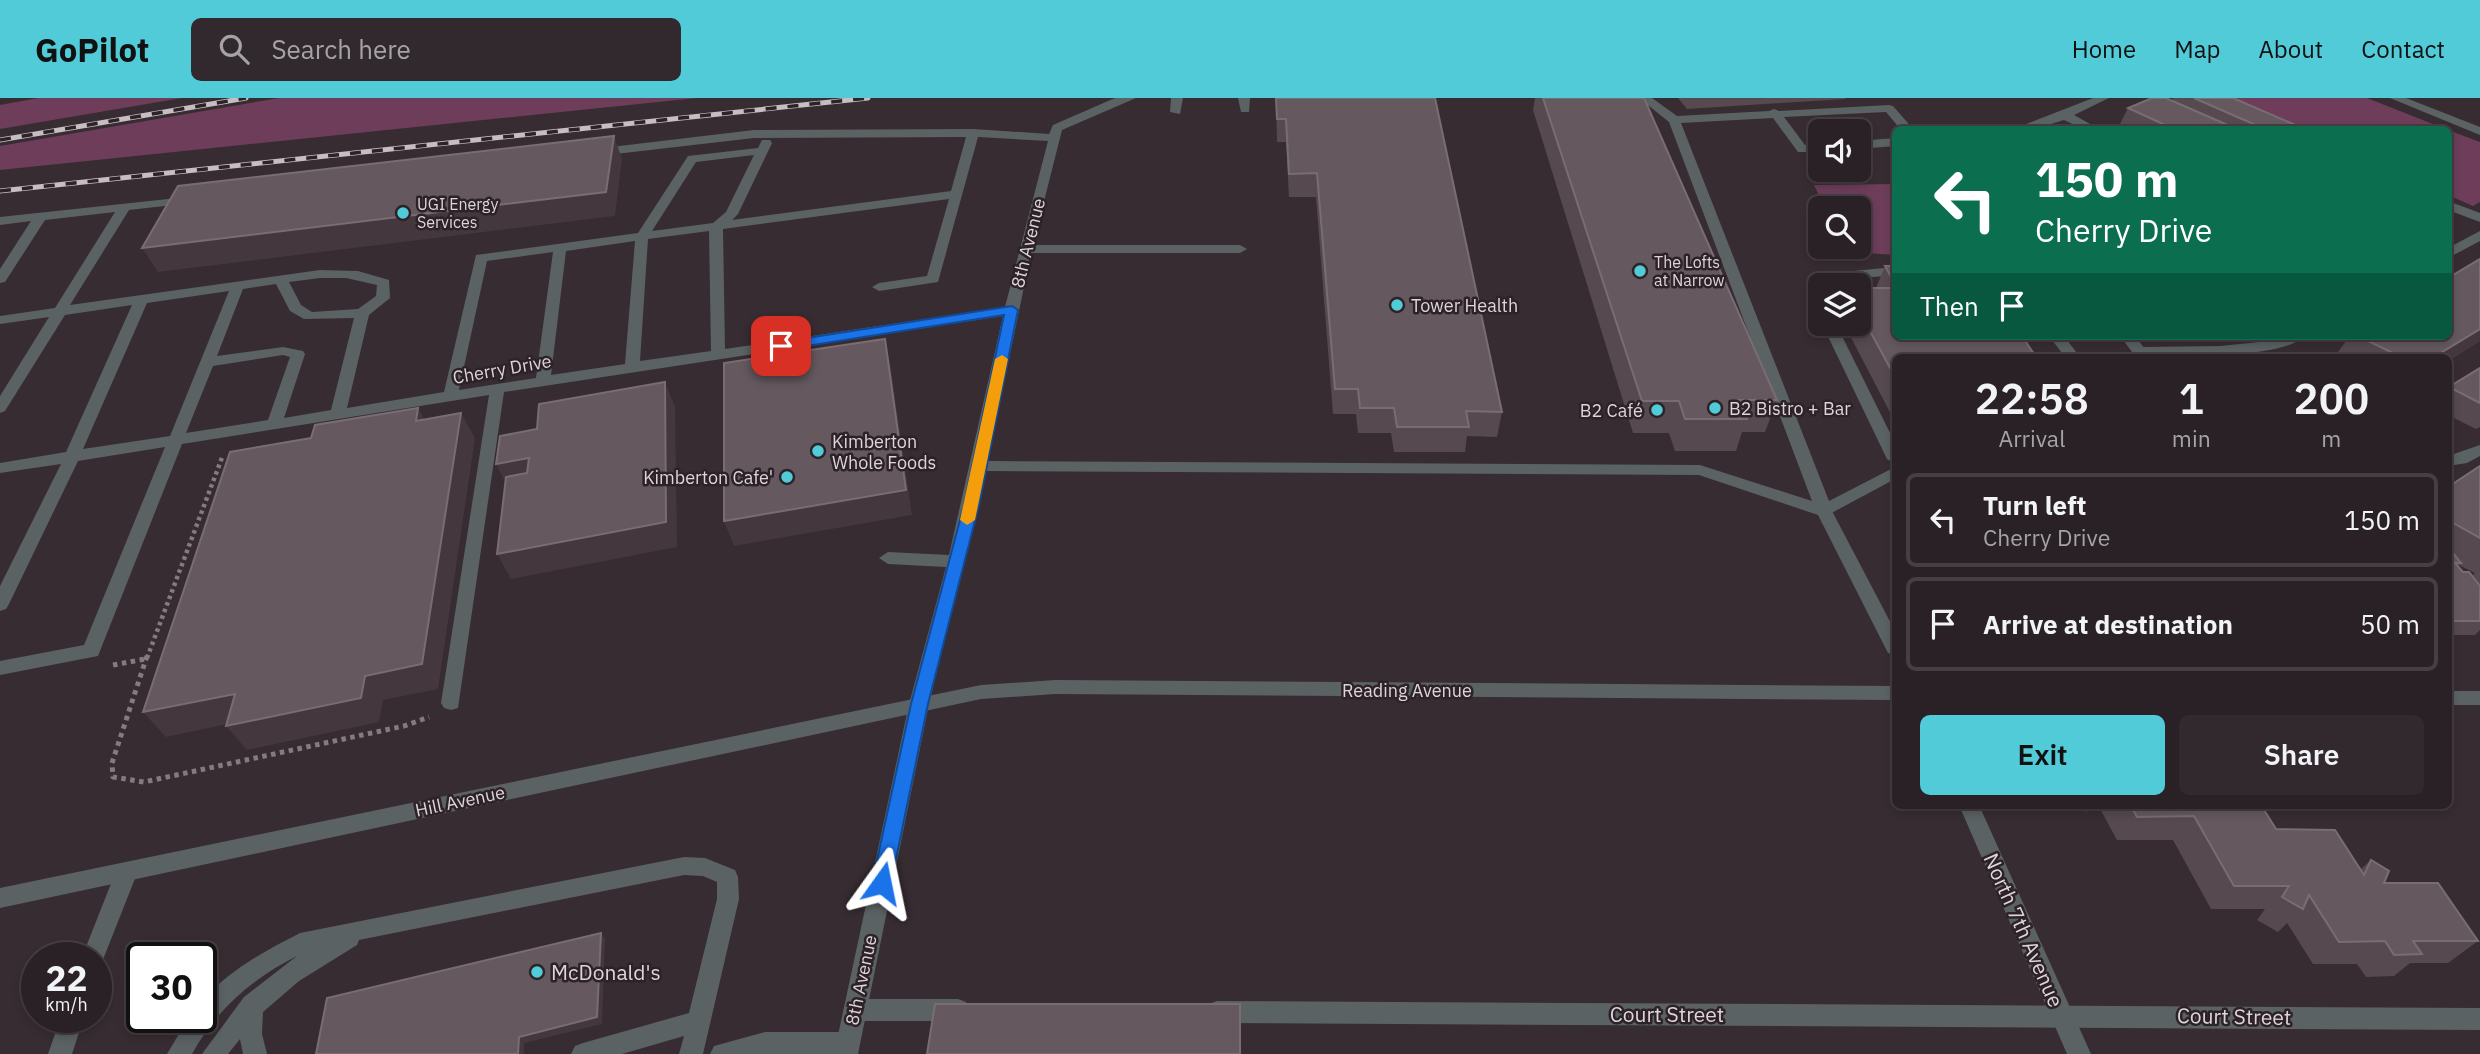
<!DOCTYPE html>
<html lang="en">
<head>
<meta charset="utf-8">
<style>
	body { margin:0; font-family:"IBM Plex Sans",sans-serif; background:#31292e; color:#f1f3f6; height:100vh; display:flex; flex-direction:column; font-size:26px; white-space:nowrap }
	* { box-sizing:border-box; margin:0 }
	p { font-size:23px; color:#a5a3a7 }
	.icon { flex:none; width:38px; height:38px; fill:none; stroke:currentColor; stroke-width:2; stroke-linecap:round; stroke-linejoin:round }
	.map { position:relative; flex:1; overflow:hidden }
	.drawer { position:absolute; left:1892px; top:256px; width:560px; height:455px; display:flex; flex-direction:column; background:#292126; border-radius:10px; box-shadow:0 4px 10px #0003,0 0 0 2px #453e43 }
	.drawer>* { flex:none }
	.banner { position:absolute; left:1892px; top:28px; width:560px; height:214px; border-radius:10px; box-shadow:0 4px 10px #0003,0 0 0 2px #453e43; background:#0b6e4f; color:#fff; overflow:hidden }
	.controls { position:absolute; left:1808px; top:21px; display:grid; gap:14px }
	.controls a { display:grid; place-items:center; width:63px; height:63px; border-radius:10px; background:#292126; box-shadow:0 4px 10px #0003,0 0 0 2px #453e43; font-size:35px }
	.speed { position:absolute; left:21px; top:844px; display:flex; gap:14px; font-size:35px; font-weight:700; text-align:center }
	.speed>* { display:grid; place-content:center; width:91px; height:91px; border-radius:50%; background:#292126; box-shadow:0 4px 10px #0003,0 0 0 2px #453e43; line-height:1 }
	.speed small { font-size:18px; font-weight:400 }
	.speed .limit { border:4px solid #111; border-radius:10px; background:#fff; color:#111 }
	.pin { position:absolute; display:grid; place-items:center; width:60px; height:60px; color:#fff; margin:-30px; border-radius:14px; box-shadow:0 4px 10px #0006 }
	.me { position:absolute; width:77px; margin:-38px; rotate:12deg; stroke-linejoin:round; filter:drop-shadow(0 0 5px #0008) }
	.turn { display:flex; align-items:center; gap:24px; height:147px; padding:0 28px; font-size:32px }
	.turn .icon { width:91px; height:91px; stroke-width:2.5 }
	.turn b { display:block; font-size:49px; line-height:60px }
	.then { display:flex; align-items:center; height:66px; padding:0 28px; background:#0003; gap:14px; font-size:26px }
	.eta { display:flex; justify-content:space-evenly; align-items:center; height:119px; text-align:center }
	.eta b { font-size:42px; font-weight:600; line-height:49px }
	.button { display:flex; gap:14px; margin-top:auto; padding:14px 28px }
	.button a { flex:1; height:80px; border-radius:10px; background:#52cbd9; color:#111; font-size:28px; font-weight:600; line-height:80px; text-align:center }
	.button a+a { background:#31292e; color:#f1f3f6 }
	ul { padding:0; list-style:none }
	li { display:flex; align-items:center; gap:21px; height:94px; margin:0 14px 10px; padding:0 14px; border:4px solid #453e43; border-radius:10px }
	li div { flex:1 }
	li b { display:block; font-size:26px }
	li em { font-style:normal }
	header { display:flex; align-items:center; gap:42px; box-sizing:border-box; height:98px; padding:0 35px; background:#52cbd9; color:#111 }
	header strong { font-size:33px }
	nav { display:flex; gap:38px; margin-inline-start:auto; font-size:24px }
	.search { width:490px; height:63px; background:#31292e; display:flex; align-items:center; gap:18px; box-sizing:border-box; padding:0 24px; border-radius:10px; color:#a5a3a7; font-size:26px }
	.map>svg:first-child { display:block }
	.green { fill:#6d3d59 }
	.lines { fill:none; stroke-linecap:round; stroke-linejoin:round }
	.path-far1 { stroke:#847b80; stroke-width:4.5; stroke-dasharray:3.5 3.5; stroke-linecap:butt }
	.path { stroke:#847b80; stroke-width:5; stroke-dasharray:4.5 4.5; stroke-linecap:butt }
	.service { fill:#5b6263; fill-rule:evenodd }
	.minor { fill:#5b6263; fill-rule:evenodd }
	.tertiary { fill:#5b6263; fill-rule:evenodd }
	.rail-casing { stroke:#c6bec2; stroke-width:5 }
	.rail { stroke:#2d2228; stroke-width:3.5; stroke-dasharray:11; stroke-linecap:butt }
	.wall { fill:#564a50; fill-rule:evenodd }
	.shaded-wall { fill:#44383e }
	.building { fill:#65595f; stroke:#786d72; stroke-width:2 }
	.route { fill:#1a73e8; stroke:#114b97; stroke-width:2 }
	.slow { fill:#f59e0b }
	.poi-dot { fill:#52cbd9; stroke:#2d2228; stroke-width:2.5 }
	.labels { text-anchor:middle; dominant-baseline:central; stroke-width:5; stroke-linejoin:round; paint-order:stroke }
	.far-poi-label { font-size:16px; fill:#ddd5d9; stroke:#2d2228; text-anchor:start }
	.street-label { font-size:18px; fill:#ddd5d9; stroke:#2d2228 }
	.poi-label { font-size:18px; fill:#ddd5d9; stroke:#2d2228; text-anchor:start }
	.near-street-label { font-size:21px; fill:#ddd5d9; stroke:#2d2228 }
	.near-poi-label { font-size:21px; fill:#ddd5d9; stroke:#2d2228; text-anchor:start }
</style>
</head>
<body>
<header>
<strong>GoPilot</strong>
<div class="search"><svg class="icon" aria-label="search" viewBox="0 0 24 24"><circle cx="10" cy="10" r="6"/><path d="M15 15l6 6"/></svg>Search here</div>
<nav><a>Home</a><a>Map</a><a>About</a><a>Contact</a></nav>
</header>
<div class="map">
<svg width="2480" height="956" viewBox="0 0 2480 956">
	<rect width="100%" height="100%" fill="#372c32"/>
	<!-- green -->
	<g class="green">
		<path d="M 38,0 L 182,0 L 0,31 L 0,7 Z"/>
		<path d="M 279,0 L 697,0 L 0,72 L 0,48 Z"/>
		<path d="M 2214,0 L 2367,0 L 2448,32 L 2290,31 Z"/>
		<path d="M 2448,32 L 2480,44 L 2480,104 L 2473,108 L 2448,97 Z"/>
		<path d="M 1895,86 L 1895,157 L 1825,152 L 1829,149 L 1858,149 L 1858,110 L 1825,110 L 1814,87 Z"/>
	</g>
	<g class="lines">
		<!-- path-far1 -->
		<path class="path-far1" d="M 147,560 L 223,357"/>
		<!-- path -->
		<g class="path">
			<path d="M 147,558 L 112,665 L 113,679 L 144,684 L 404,628 L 429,619"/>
			<path d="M 113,567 L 145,561"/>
		</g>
		<!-- service -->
		<g class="service">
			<path d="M 1115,0 L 1136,0 L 1062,32 L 1033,147 L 1240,147 L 1247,151 L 1240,155 L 1031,155 L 988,363 L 1700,367 L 1812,403 L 1669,24 L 1639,0 L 1652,0 L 1677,18 L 1769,13 L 1774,11 L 1779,13 L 1889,7 L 1893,8 L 1914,32 L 1901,32 L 1886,14 L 1784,19 L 1805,47 L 1820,46 L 1820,54 L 1798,54 L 1773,20 L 1681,25 L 1829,403 L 1895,369 L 1895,381 L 1824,419 L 1699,377 L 986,373 L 929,606 L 926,611 L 919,614 L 912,611 L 909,606 L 946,469 L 888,466 L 879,460 L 888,454 L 949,457 L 1003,218 L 504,294 L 458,610 L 451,612 L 444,610 L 441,605 L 489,297 L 182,346 L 98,558 L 0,577 L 0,563 L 84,547 L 165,349 L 78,363 L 9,506 L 6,511 L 0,513 L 0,488 L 61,366 L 0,375 L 0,365 L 66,354 L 132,207 L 65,217 L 5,313 L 0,315 L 0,298 L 49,219 L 0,226 L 0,218 L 55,210 L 115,114 L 45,122 L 5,184 L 0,185 L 0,171 L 31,123 L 0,127 L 0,119 L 196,98 L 196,104 L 191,105 L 129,112 L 70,207 L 320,172 L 358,173 L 389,182 L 390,200 L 369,217 L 347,310 L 444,294 L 476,157 L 638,135 L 688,58 L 758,50 L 762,42 L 770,42 L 772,45 L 738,116 L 732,122 L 951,93 L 966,39 L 754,40 L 598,58 L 594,57 L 594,51 L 754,32 L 973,31 L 1049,36 L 1053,27 ZM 978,39 L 1048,43 L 1005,209 L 725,251 L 723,131 L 949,101 L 927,178 L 879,185 L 872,189 L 879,193 L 938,184 ZM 754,57 L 726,114 L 713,125 L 652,133 L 696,64 ZM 709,133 L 711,253 L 640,263 L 648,141 ZM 635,143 L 625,266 L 551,277 L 566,153 ZM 553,154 L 536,280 L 459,292 L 487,163 ZM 320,180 L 346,180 L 377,187 L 376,198 L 358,211 L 312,214 L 301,207 L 289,184 ZM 276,186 L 290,213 L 304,221 L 354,220 L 331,312 L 284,320 L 305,256 L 303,253 L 283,249 L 217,258 L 243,191 ZM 229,193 L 170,338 L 83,351 L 147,205 ZM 283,257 L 290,259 L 268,322 L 186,335 L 213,268 Z"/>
			<path d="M 1171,0 L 1183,0 L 1180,16 L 1170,14 Z"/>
			<path d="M 1238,0 L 1250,0 L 1249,14 L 1241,14 Z"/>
			<path d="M 1895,40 L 1895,48 L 1858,51 L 1858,43 Z"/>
			<path d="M 1895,169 L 1895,177 L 1852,181 L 1845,187 L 1830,187 L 1843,174 Z"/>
			<path d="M 1822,226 L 1836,226 L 1895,345 L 1895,366 L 1887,361 Z"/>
			<path d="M 2049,238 L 2064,238 L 2080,259 L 2065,259 Z"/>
			<path d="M 2120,238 L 2135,238 L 2151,259 L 2136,259 Z"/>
			<path d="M 2480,347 L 2480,358 L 2467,365 L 2448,368 L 2448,358 Z"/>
			<path d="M 684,759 L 705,760 L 735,772 L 738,779 L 739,801 L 703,956 L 679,956 L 684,938 L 622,956 L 571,956 L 575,948 L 583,945 L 689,915 L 717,801 L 717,784 L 703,778 L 684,777 L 359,842 L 357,847 L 299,883 L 263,914 L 262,936 L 267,956 L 243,956 L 240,941 L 228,956 L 202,956 L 244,899 L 297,858 C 253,880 216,912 192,956 L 167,956 L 189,919 L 201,919 L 201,904 C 229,872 263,854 300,835 Z"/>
			<path d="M 127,764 L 134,766 L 138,773 L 104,859 L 101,866 L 96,868 L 96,859 L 82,859 L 116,773 L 120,766 Z"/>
			<path d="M 855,901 L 958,901 L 966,904 L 969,912 L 966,920 L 958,923 L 855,923 L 847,920 L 844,912 L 847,904 Z"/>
			<path d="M 1217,903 L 2480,910 L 2480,932 L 1217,925 L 1209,922 L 1206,914 L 1209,906 Z"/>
			<path d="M 61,919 L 84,919 L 72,956 L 48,956 Z"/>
			<path d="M 765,934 L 848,934 L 856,937 L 860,945 L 856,953 L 849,956 L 710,956 L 714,948 Z"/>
		</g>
		<!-- minor -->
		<g class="minor">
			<path d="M 2093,0 L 2109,0 L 2074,17 L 2101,32 L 2085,32 L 2064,22 L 2031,32 L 2011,32 Z"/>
			<path d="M 2390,0 L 2406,0 L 2480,29 L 2480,37 Z"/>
			<path d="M 2448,103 L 2480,115 L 2480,124 L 2448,112 Z"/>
			<path d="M 2480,133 L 2480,143 L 2448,160 L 2448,150 Z"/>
			<path d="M 2283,238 L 2305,238 C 2280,262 2176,258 2140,257 L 2133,253 L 2140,249 L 2220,248 L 2260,244 Z"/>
			<path d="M 1824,407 L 1832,413 L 1895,533 L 1895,557 L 1888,555 L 1816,413 Z"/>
			<path d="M 919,598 L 926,601 L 929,606 L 858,956 L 834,956 L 909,606 L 912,601 Z"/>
			<path d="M 1959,707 L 1979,707 L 2091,956 L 2067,956 Z"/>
		</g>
		<!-- tertiary -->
		<g class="tertiary">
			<path d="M 1055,582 L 1895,588 L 1895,602 L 1055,596 L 981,601 L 0,810 L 0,790 L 981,587 Z"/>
			<rect x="2448" y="593" width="32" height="14"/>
		</g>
		<defs>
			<g id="rail">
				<path d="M 0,42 L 246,0"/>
				<path d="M 0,93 L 868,0"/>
			</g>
		</defs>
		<!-- rail casing -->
		<use href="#rail" class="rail-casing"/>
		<!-- rail -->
		<use href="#rail" class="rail"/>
	</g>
	<!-- wall -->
	<g class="wall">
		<path d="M 1276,0 L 1502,314 L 1497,339 L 1467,338 L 1465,354 L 1394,354 L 1391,335 L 1358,335 L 1356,316 L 1333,316 L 1316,99 L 1289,99 L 1286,44 L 1277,44 Z"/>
		<path d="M 1535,0 L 1644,0 L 1777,302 L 1765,334 L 1742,334 L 1736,353 L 1675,353 L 1669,335 L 1633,335 L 1533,12 Z"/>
		<path d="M 1678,0 L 1845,0 L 1845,1 L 1687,11 Z"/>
		<path d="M 2173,0 L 2233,0 L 2307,32 L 2126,32 L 2119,28 L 2128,10 L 2172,3 Z"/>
		<path d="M 1885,168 L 1895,168 L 1895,324 L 1844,226 L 1858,226 L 1858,190 L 1876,190 Z"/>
		<path d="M 2350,238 L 2448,238 L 2480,243 L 2448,263 L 2448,259 L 2313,259 L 2335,258 Z"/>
		<path d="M 2480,270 L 2480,329 L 2476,331 L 2448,317 L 2449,289 Z"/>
		<path d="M 2480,368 L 2480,532 L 2475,537 L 2448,537 L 2448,389 ZM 2459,467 L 2475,475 L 2472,478 L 2463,474 L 2458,468 Z"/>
		<path d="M 2072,707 L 2092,707 L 2087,714 Z"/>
		<path d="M 2098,707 L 2261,707 L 2276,731 L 2361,771 L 2371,762 L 2384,785 L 2478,843 L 2448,865 L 2410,865 L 2394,878 L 2366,879 L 2357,866 L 2313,866 L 2287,825 L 2278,834 L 2257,822 L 2265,811 L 2211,811 L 2173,742 L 2117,742 Z"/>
	</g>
	<!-- shaded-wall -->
	<g class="shaded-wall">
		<path d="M 614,38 L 622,61 L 615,118 L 158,174 L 142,150 Z"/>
		<path d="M 2480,231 L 2480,243 L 2448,263 L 2448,259 L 2434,259 Z"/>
		<path d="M 885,241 L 890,265 L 912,417 L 734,448 L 724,423 Z"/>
		<path d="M 665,284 L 675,309 L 677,449 L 511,481 L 497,456 Z"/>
		<path d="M 418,310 L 432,335 L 416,323 Z"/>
		<path d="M 461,315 L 475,340 L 438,591 L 383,602 L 379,624 L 247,652 L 226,628 L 365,578 Z"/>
		<path d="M 529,360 L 541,385 L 509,391 L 496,366 Z"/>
		<path d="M 235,596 L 256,620 L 166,639 L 143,614 Z"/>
		<path d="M 601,835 L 605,841 L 602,926 L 524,945 L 524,956 L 518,956 L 519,939 Z"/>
	</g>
	<!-- building -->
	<g class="building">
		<path d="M 1276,0 L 1435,0 L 1502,314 L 1466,313 L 1469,329 L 1397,329 L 1394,310 L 1360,310 L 1358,291 L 1335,291 L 1317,75 L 1289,76 L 1286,21 L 1277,21 Z"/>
		<path d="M 1543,0 L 1644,0 L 1777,302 L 1739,302 L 1747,321 L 1685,321 L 1679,303 L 1642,303 Z"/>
		<path d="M 2152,0 L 2166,0 L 2239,32 L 2176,32 L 2128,10 Z"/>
		<path d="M 2194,0 L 2233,0 L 2307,32 L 2267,32 Z"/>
		<path d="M 614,38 L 606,94 L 142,150 L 178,88 Z"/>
		<path d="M 2480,161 L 2480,231 L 2434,259 L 2401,259 L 2358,238 L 2448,238 L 2448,180 Z"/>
		<path d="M 1885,168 L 1895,168 L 1895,186 Z"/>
		<path d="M 1858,190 L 1895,190 L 1895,238 L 2022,238 L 2036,259 L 1895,259 L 1895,279 L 1858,211 Z"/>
		<path d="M 885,241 L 906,392 L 724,423 L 724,265 Z"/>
		<path d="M 2480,270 L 2480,305 L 2449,289 Z"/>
		<path d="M 665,284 L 666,424 L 497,456 L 506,379 L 527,375 L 529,360 L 496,366 L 500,338 L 537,331 L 539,306 Z"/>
		<path d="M 418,310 L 416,323 L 461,315 L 422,566 L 365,578 L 361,600 L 226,628 L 235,596 L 143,614 L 230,354 L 311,340 L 315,327 Z"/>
		<path d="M 2480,368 L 2480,440 L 2448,422 L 2448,389 Z"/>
		<path d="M 2448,449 L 2461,465 L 2455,465 L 2463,474 L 2469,474 L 2480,488 L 2480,523 L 2449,523 L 2448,521 Z"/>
		<path d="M 2130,707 L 2261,707 L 2276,731 L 2335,732 L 2364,777 L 2371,762 L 2389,773 L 2384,785 L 2438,785 L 2478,843 L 2413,843 L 2422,856 L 2394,857 L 2385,843 L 2339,844 L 2309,797 L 2303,811 L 2282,799 L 2289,788 L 2234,788 L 2194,718 L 2137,719 Z"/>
		<path d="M 601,835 L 597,919 L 519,939 L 518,956 L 316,956 L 327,900 Z"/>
		<path d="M 935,906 L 1240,906 L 1240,956 L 927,956 Z"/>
	</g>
	<!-- route -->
	<path class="route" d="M 1012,208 L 1018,212 L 979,407 L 928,606 L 891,785 L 889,791 L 882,793 L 875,791 L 872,785 L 911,606 L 964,407 L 1004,217 L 781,252 L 774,248 L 781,244 Z"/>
	<!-- slow -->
	<path class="slow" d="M 1002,257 L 1008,261 L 975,422 L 967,427 L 960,422 L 995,261 Z"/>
	<!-- markers -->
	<g class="poi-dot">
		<circle cx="403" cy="115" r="7"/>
		<circle cx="1640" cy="173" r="7"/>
		<circle cx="1397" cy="207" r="7"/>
		<circle cx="1715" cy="310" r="7"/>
		<circle cx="1657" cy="312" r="7"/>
		<circle cx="818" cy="353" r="7"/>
		<circle cx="787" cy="379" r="7"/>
		<circle cx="537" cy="874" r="7"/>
	</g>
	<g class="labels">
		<!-- far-poi labels -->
		<g class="far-poi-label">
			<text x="417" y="106">UGI Energy<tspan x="417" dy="18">Services</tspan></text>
			<text x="1654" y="164">The Lofts<tspan x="1654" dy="18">at Narrow</tspan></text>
		</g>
		<!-- street labels -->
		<g class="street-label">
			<text transform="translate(1028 145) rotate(-76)">8th Avenue</text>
			<text transform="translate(502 271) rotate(-10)">Cherry Drive</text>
			<text x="1407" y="592">Reading Avenue</text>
			<text transform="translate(460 703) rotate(-12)">Hill Avenue</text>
			<text transform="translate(861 882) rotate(-78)">8th Avenue</text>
		</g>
		<!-- poi labels -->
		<g class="poi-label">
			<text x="1411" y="207">Tower Health</text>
			<text x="1729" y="310">B2 Bistro + Bar</text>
			<text x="1643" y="312" text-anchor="end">B2 Café</text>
			<text x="832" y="343">Kimberton<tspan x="832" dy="21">Whole Foods</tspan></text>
			<text x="773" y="379" text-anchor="end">Kimberton Cafe'</text>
		</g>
		<!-- near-street labels -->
		<g class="near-street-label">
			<text transform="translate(2024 832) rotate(66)">North 7th Avenue</text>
			<text x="1667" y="916">Court Street</text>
			<text transform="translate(2234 918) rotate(1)">Court Street</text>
		</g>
		<!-- near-poi labels -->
		<g class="near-poi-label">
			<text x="551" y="874">McDonald's</text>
		</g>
	</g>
</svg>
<div class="controls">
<a><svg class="icon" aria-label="sound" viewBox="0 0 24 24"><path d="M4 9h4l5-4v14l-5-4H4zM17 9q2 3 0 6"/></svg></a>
<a><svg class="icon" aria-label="search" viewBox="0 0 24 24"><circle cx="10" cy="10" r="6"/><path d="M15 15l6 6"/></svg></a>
<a><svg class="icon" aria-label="layers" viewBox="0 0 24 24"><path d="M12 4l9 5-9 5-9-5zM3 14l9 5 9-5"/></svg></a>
</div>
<div class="speed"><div>22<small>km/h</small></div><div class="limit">30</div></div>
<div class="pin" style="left:781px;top:248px;background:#d93025"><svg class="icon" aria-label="arrive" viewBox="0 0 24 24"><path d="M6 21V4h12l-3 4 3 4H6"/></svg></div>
<svg class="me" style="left:882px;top:785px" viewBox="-20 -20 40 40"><path d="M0-17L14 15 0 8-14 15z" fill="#1a73e8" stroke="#fff" stroke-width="4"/></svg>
<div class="banner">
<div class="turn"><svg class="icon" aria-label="left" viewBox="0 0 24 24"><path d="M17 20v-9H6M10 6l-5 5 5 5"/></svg><div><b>150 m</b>Cherry Drive</div></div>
<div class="then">Then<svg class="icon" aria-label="arrive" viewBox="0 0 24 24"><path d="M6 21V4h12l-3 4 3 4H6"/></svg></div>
</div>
<section class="drawer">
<div class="eta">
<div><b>22:58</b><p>Arrival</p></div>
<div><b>1</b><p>min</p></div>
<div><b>200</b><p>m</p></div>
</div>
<ul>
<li><svg class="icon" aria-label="left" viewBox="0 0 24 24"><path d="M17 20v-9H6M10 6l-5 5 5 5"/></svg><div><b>Turn left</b><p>Cherry Drive</p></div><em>150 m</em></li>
<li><svg class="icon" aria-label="arrive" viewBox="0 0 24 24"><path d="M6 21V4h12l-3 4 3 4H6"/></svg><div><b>Arrive at destination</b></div><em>50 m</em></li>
</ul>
<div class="button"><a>Exit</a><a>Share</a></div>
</section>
</div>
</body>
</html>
